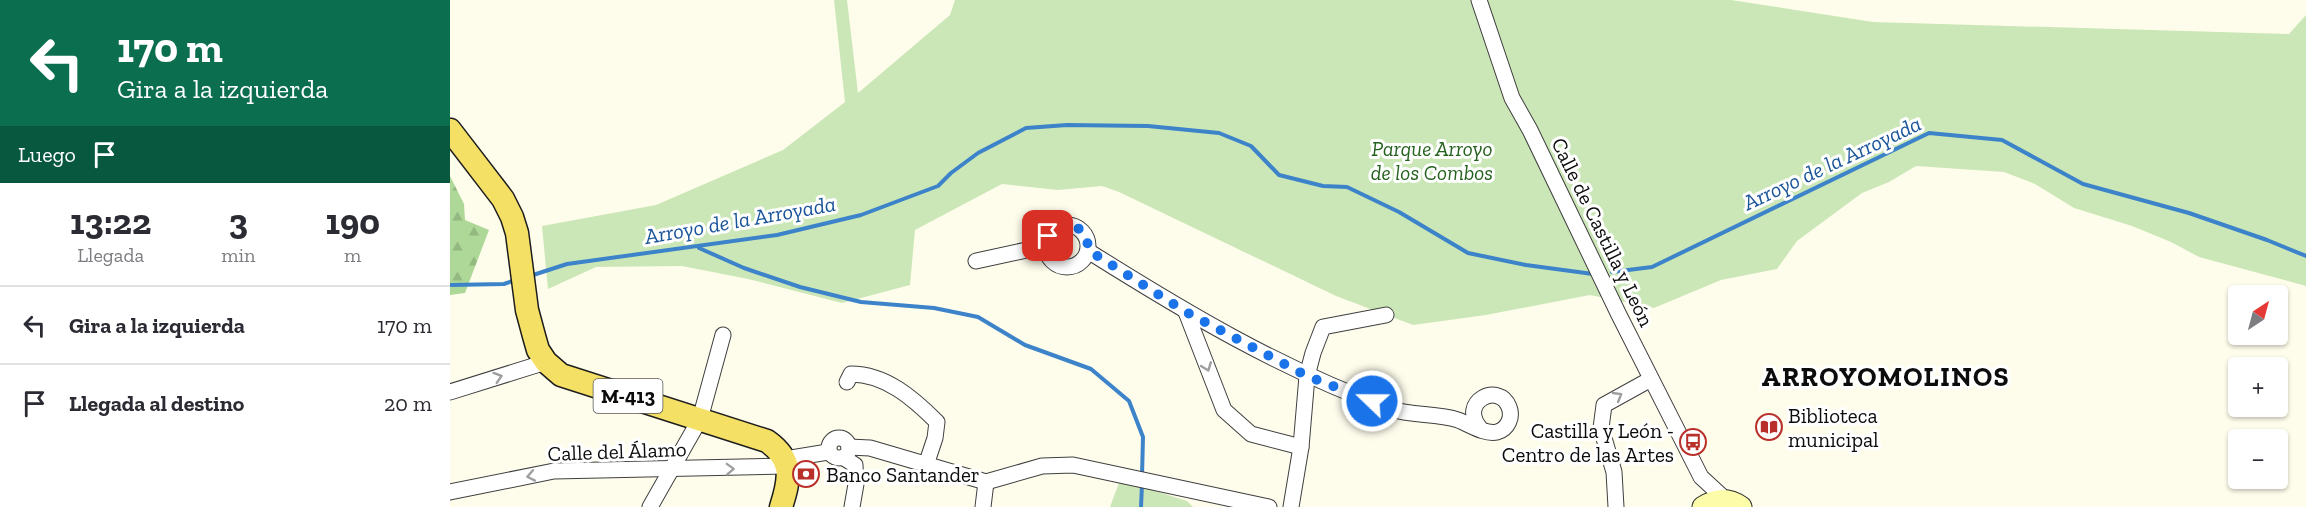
<!DOCTYPE html>
<html lang="es">
<head>
<meta charset="utf-8">
<style>
	body { margin:0; font-family:"Zilla Slab",serif; background:#f2f2f3; color:#2b2b33; height:100vh; display:flex; flex-direction:column; font-size:22px; white-space:nowrap }
	* { box-sizing:border-box; margin:0 }
	p { font-size:20px; color:#7c7c81 }
	.icon { flex:none; width:33px; height:33px; fill:none; stroke:currentColor; stroke-width:2; stroke-linecap:round; stroke-linejoin:round }
	.map { position:relative; flex:1; overflow:hidden }
	.drawer { display:flex; flex-direction:column; background:#fff; width:450px }
	.drawer>* { flex:none }
	.top-card { background:#0b6e4f; color:#fff; overflow:hidden }
	.needle { width:39px; rotate:36deg }
	.fabs { position:absolute; left:1778px; top:285px; display:grid; gap:12px }
	.fabs a { display:grid; place-items:center; width:60px; height:60px; border-radius:6px; background:#fff; box-shadow:0 2px 4px #0004; font-size:30px }
	.pin { position:absolute; display:grid; place-items:center; width:51px; height:51px; color:#fff; margin:-26px; border-radius:12px; box-shadow:0 3px 9px #0006 }
	.me { position:absolute; width:66px; margin:-33px; rotate:292deg; stroke-linejoin:round; filter:drop-shadow(0 0 4px #0008) }
	.turn { display:flex; align-items:center; gap:21px; height:126px; padding:0 18px; font-size:27px }
	.turn .icon { width:78px; height:78px; stroke-width:2.5 }
	.turn b { display:block; font-size:42px; line-height:51px }
	.then { display:flex; align-items:center; height:57px; padding:0 18px; background:#0003; gap:12px; font-size:22px }
	.eta { display:flex; justify-content:space-evenly; align-items:center; height:102px; text-align:center }
	.eta b { font-size:36px; font-weight:700; line-height:42px }
	ul { padding:0; list-style:none }
	li { display:flex; align-items:center; gap:18px; height:78px; padding:0 18px; border-top:2px solid #e1e1e2 }
	li div { flex:1 }
	li b { display:block; font-size:22px }
	li em { font-style:normal }
	main { display:flex; flex:1; min-height:0 }
	.map>svg:first-child { display:block }
	.grass { fill:#cce7b7 }
	.forest { fill:url(#forest-firs) }
	.lines { fill:none; stroke-linecap:round; stroke-linejoin:round }
	.stream { stroke:#3c83c9; stroke-width:4 }
	.street-casing { stroke:#3f3f3f; stroke-width:17 }
	.secondary-casing { stroke:#2e2e2e; stroke-width:23 }
	.primary-casing { stroke:#1d1d1d; stroke-width:25 }
	.street { stroke:#fff; stroke-width:15 }
	.secondary { stroke:#fdfca9; stroke-width:21 }
	.primary { stroke:#f5e066; stroke-width:22 }
	.oneway { stroke:#9e9e9e }
	.route { stroke:#1a73e8; stroke-width:10; stroke-dasharray:0 18 }
	.labels { text-anchor:middle; dominant-baseline:central; stroke-width:6; stroke-linejoin:round; paint-order:stroke }
	.shield { fill:#fff; stroke:#555; stroke-width:1.5 }
	.shield-label { font-size:20px; font-weight:bold; fill:#0c0c0c }
	.park-label { font-size:21px; font-style:italic; fill:#26621f; stroke:#fff }
	.street-label { font-size:21px; fill:#0c0c0c; stroke:#fff }
	.poi-label { font-size:21px; fill:#0c0c0c; stroke:#fff; text-anchor:start }
	.water-label { font-size:22px; font-style:italic; fill:#1a559a; stroke:#fff }
	.district-label { font-size:27px; font-weight:bold; letter-spacing:1.5px; fill:#0c0c0c; stroke:#fff }
</style>
</head>
<body>
<main>
<section class="drawer">
<div class="top-card">
<div class="turn"><svg class="icon" aria-label="left" viewBox="0 0 24 24"><path d="M17 20v-9H6M10 6l-5 5 5 5"/></svg><div><b>170 m</b>Gira a la izquierda</div></div>
<div class="then">Luego<svg class="icon" aria-label="arrive" viewBox="0 0 24 24"><path d="M6 21V4h12l-3 4 3 4H6"/></svg></div>
</div>
<div class="eta">
<div><b>13:22</b><p>Llegada</p></div>
<div><b>3</b><p>min</p></div>
<div><b>190</b><p>m</p></div>
</div>
<ul>
<li><svg class="icon" aria-label="left" viewBox="0 0 24 24"><path d="M17 20v-9H6M10 6l-5 5 5 5"/></svg><div><b>Gira a la izquierda</b></div><em>170 m</em></li>
<li><svg class="icon" aria-label="arrive" viewBox="0 0 24 24"><path d="M6 21V4h12l-3 4 3 4H6"/></svg><div><b>Llegada al destino</b></div><em>20 m</em></li>
</ul>
</section>
<div class="map">
<svg width="1856" height="507" viewBox="0 0 1856 507">
	<defs>
		<pattern id="forest-firs" width="22" height="20" patternUnits="userSpaceOnUse" patternTransform="scale(1.5)"><rect width="22" height="20" fill="#aed897"/><path d="M5 1l3.5 6h-7zM16 11l3.5 6h-7z" fill="#94b881"/></pattern>
	</defs>
	<rect width="100%" height="100%" fill="#fefdec"/>
	<!-- grass -->
	<g class="grass">
		<path d="M 384,0 L 397,0 L 408,93 L 500,15 L 505,0 L 1281,0 L 1423,22 L 1839,34 L 1856,15 L 1856,286 L 1749,257 L 1721,242 L 1682,226 L 1624,208 L 1585,184 L 1554,172 L 1466,166 L 1439,182 L 1412,193 L 1347,241 L 1327,269 L 1271,280 L 1204,308 L 1140,295 L 1036,315 L 963,325 L 886,296 L 669,192 L 652,186 L 608,190 L 552,184 L 465,230 L 460,285 L 392,303 L 298,279 L 232,266 L 146,267 L 98,289 L 92,226 L 206,205 L 333,150 L 395,102 Z"/>
		<path d="M 670,480 L 737,501 L 743,507 L 660,507 Z"/>
	</g>
	<!-- forest -->
	<path class="forest" d="M 0,176 L 14,204 L 15,220 L 39,230 L 15,293 L 0,295 Z"/>
	<g class="lines">
		<!-- stream -->
		<g class="stream">
			<path d="M 249,248 L 294,268 L 350,287 L 411,302 L 484,308 L 528,317 L 575,345 L 641,369 L 679,401 L 693,437 L 692,476"/>
			<path d="M 1162,272 L 1202,267 L 1479,133 L 1552,140 L 1633,184 L 1739,213 L 1817,240 L 1856,256"/>
			<path d="M 80,276 L 117,264 L 327,235 L 411,215 L 488,186 L 501,173 L 528,153 L 576,128 L 617,125 L 698,126 L 769,133 L 801,146 L 829,175 L 873,186 L 897,187 L 949,212 L 1018,253 L 1076,265 L 1143,274"/>
			<path d="M 0,285 L 54,284 L 65,280"/>
			<path d="M 691,507 L 692,484"/>
		</g>
		<defs>
			<g id="street">
				<path d="M 1029,0 L 1062,98 L 1080,130 L 1169,315 L 1251,477 L 1276,500"/>
				<circle cx="617" cy="246" r="21"/>
				<path d="M 638,251 C 735,312 832,370 941,409 C 962,416 987,413 1008,420 C 1019,424 1035,435 1047,432 C 1058,429 1063,417 1059,407 C 1049,381 1008,402 1030,428"/>
				<path d="M 526,261 L 595,246"/>
				<path d="M 736,312 L 774,410 L 801,434 L 851,447"/>
				<path d="M 397,382 L 401,374 C 436,374 464,399 487,422 L 485,438 L 476,465"/>
				<path d="M 0,392 L 96,362"/>
				<circle cx="389" cy="448" r="10"/>
				<path d="M 399,447 L 420,448 L 536,482 L 592,466 L 623,465 L 819,507"/>
				<path d="M 394,458 L 405,465 L 406,484 L 402,507"/>
				<path d="M 335,459 L 378,452"/>
				<path d="M 0,492 L 104,471 L 337,466"/>
				<path d="M 200,507 L 250,419 L 273,335"/>
				<path d="M 533,507 L 536,482"/>
				<path d="M 841,507 L 851,447 L 857,376 L 863,353 L 873,327 L 936,315"/>
				<path d="M 1166,507 L 1164,472 L 1151,428 L 1154,405 L 1201,379"/>
			</g>
			<path id="secondary" d="M 1253,507 C 1265,499 1278,498 1291,507"/>
			<path id="primary" d="M 0,130 L 53,199 L 62,217 L 67,233 L 77,310 L 84,336 L 88,350 L 96,362 L 111,375 L 317,441 C 344,460 340,479 331,507"/>
		</defs>
		<!-- street casing -->
		<use href="#street" class="street-casing"/>
		<!-- secondary casing -->
		<use href="#secondary" class="secondary-casing"/>
		<!-- primary casing -->
		<use href="#primary" class="primary-casing"/>
		<!-- street -->
		<use href="#street" class="street"/>
		<!-- secondary -->
		<use href="#secondary" class="secondary"/>
		<!-- primary -->
		<use href="#primary" class="primary"/>
	</g>
	<!-- one-way arrows -->
	<defs><path id="oneway-chevron" d="M-2-3.5L2.5 0L-2 3.5" fill="none" stroke-width="1.6" stroke-linecap="round" stroke-linejoin="round" transform="scale(1.5)"/></defs>
	<g class="oneway">
		<use href="#oneway-chevron" transform="translate(757 367) rotate(69)"/>
		<use href="#oneway-chevron" transform="translate(48 377) rotate(-18)"/>
		<use href="#oneway-chevron" transform="translate(1168 396) rotate(-30)"/>
		<use href="#oneway-chevron" transform="translate(280 469) rotate(-2)"/>
		<use href="#oneway-chevron" transform="translate(81 476) rotate(169)"/>
	</g>
	<g class="lines">
		<!-- route -->
		<path class="route" d="M 598,236 L 609,225 L 627,227 L 637,237 L 638,250 L 736,312 L 857,376 L 922,401"/>
	</g>
	<!-- icons -->
	<defs>
		<symbol id="library-ring" viewBox="-11 -11 22 22"><circle r="9.5" fill="#fff" stroke="#b83029" stroke-width="1.5"/><path d="M-6-4Q-3-5.5-.7-3.5V5Q-3 3-6 4ZM6-4Q3-5.5 .7-3.5V5Q3 3 6 4Z" fill="#b83029"/></symbol>
		<symbol id="bus-ring" viewBox="-11 -11 22 22"><circle r="9.5" fill="#fff" stroke="#b83029" stroke-width="1.5"/><path d="M-5-6H5V4H4V6H2V4H-2V6H-4V4H-5ZM-3.5-4V0h7V-4ZM-3.5 1.2v1.5H-2V1.2ZM2 1.2v1.5H3.5V1.2Z" fill="#b83029"/></symbol>
		<symbol id="bank-ring" viewBox="-11 -11 22 22"><circle r="9.5" fill="#fff" stroke="#b83029" stroke-width="1.5"/><path d="M-6-4H6V4H-6ZM0-2.3a2.3 2.3 0 1 0 0 4.6a2.3 2.3 0 1 0 0-4.6Z" fill="#b83029"/></symbol>
	</defs>
	<g fill-rule="evenodd">
		<use href="#library-ring" x="1304" y="412" width="30" height="30"/>
		<use href="#bus-ring" x="1228" y="427" width="30" height="30"/>
		<use href="#bank-ring" x="341" y="459" width="30" height="30"/>
	</g>
	<g class="labels">
		<!-- shield labels -->
		<rect class="shield" x="143.5" y="379" width="69" height="34" rx="4.5"/>
		<g class="shield-label">
			<text x="178" y="396">M-413</text>
		</g>
		<!-- park labels -->
		<g class="park-label">
			<text x="982" y="148">Parque Arroyo<tspan x="982" dy="24">de los Combos</tspan></text>
		</g>
		<!-- street labels -->
		<g class="street-label">
			<text transform="translate(1153 232) rotate(64)">Calle de Castilla y León</text>
			<text transform="translate(167 451) rotate(-2)">Calle del Álamo</text>
		</g>
		<!-- poi labels -->
		<g class="poi-label">
			<text x="1338" y="415">Biblioteca<tspan x="1338" dy="24">municipal</tspan></text>
			<text x="1224" y="430" text-anchor="end">Castilla y León -<tspan x="1224" dy="24">Centro de las Artes</tspan></text>
			<text x="376" y="474">Banco Santander</text>
		</g>
		<!-- water labels -->
		<g class="water-label">
			<text transform="translate(1382 163) rotate(-25)">Arroyo de la Arroyada</text>
			<text transform="translate(290 220) rotate(-10)">Arroyo de la Arroyada</text>
		</g>
		<!-- district labels -->
		<g class="district-label">
			<text x="1436" y="377">ARROYOMOLINOS</text>
		</g>
	</g>
</svg>
<div class="fabs">
<a><svg class="needle" viewBox="-14 -14 28 28"><path d="M0-13l5 13h-10z" fill="#e53935"/><path d="M0 13l5-13h-10z" fill="#7c7c81"/></svg></a>
<a>+</a>
<a>−</a>
</div>
<div class="pin" style="left:598px;top:236px;background:#d93025"><svg class="icon" aria-label="arrive" viewBox="0 0 24 24"><path d="M6 21V4h12l-3 4 3 4H6"/></svg></div>
<svg class="me" style="left:922px;top:401px" viewBox="-20 -20 40 40"><circle r="17" fill="#1a73e8" stroke="#fff" stroke-width="3"/><path d="M0-11L8 9 0 5-8 9z" fill="#fff"/></svg>
</div>
</main>
</body>
</html>
